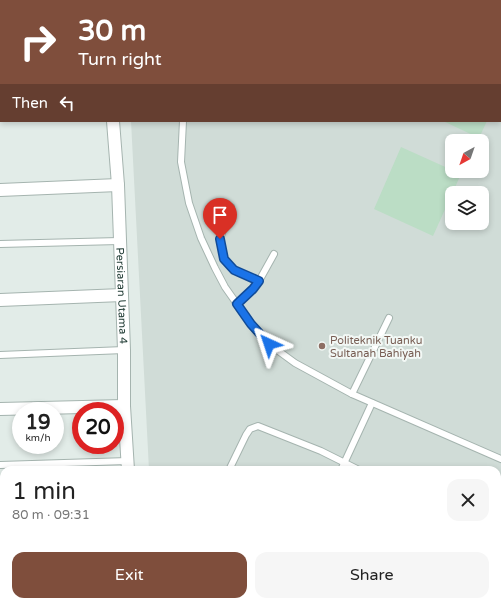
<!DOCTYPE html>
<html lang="en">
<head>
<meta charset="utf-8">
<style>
	body { margin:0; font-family:"Varela Round",sans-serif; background:#f6f6f6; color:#222; height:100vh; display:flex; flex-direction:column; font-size:15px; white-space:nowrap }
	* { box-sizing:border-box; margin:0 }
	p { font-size:13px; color:#767676 }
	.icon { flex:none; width:22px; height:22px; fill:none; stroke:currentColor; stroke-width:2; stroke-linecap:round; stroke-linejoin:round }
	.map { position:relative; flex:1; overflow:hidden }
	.panel { position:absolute; left:0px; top:466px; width:501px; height:140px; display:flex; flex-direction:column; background:#fff; border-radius:12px 12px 0 0; box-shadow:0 2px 6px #0003 }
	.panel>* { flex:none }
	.top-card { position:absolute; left:0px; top:0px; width:501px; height:122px; box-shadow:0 2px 6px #0003; background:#7f4e3c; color:#fff; overflow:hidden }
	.needle { width:26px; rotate:220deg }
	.buttons { position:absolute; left:445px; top:134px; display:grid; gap:8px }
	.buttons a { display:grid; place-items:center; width:44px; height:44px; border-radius:8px; background:#fff; box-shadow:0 2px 6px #0003; font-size:20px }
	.speed { position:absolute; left:12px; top:402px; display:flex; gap:8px; font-size:20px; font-weight:700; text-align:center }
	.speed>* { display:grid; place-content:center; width:52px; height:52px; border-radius:50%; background:#fff; box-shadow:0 2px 6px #0003; line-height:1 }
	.speed small { font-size:10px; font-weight:400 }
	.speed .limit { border:6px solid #d22; background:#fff; color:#111 }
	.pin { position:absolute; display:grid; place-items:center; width:34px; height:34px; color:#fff; margin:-41px -17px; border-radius:50% 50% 50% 0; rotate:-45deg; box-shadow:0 0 4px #0007 }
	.pin .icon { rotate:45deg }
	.me { position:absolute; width:44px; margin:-22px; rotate:318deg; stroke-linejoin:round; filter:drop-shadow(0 0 3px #0008) }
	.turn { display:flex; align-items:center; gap:14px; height:84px; padding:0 12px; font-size:18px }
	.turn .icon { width:52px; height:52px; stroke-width:2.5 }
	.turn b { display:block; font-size:28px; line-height:34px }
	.then { display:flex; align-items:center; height:38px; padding:0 12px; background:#0003; gap:8px; font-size:15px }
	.round { display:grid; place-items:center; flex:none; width:42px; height:42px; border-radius:12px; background:#f6f6f6 }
	.overview { display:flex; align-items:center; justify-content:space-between; height:68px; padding:0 12px }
	h1 { font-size:24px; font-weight:600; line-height:30px }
	.button { display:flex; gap:8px; margin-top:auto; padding:8px 12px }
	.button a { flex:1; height:46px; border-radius:12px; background:#7f4e3c; color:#fff; font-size:16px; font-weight:600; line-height:46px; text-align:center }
	.button a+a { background:#f6f6f6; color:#222 }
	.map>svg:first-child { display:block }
	.built { fill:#d0dcd7; fill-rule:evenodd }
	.green { fill:#bbddc5 }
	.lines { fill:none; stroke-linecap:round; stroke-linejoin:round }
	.lane-casing { stroke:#a5b4af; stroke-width:8 }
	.street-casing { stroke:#a5b4af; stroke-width:14 }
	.lane { stroke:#fff; stroke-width:6 }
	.street { stroke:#fff; stroke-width:12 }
	.route-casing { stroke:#114b97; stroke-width:10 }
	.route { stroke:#1a73e8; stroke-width:7 }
	.education-dot { fill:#8d6e63; stroke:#f2f8f5; stroke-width:1.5 }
	.labels { text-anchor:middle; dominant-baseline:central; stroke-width:4; stroke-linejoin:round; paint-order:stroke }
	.street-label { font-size:11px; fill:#223d36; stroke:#f2f8f5 }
	.education-label { font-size:11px; fill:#785e54; stroke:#f2f8f5; text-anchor:start }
</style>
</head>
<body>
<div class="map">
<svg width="501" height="606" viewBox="0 0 501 606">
	<rect width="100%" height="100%" fill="#e2ece8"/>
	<!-- built -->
	<path class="built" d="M 124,0 L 501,0 L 501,606 L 156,606 L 156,602 L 497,602 L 497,470 L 149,470 L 131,121 L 500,121 L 500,1 L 124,1 ZM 452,141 L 482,141 L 482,171 L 452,171 ZM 452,193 L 482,193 L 482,223 L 452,223 Z"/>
	<!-- green -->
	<g class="green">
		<path d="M 443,121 L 487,121 L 479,138 Z"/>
		<path d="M 401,147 L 452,170 L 452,171 L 455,171 L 461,174 L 433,236 L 374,209 Z"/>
	</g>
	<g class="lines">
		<defs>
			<g id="lane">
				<path d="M 228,1 L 229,0"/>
				<path d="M 183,121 L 181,162 L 189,203 L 201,238 L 215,268 L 225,287 L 251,324 L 269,344 L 295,363 L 352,394 L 501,459"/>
				<path d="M 231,207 L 220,239 L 224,259 L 234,270 L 259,281"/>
				<path d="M 0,244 L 119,241"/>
				<path d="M 237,304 L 253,289 L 259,281 L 274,254"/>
				<path d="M 0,355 L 124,350"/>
				<path d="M 352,394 L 389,318"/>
				<path d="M 0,465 L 128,461"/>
				<path d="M 229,470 L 246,435 L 250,429 L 258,426 L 321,451 L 359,470"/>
				<path d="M 341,470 L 372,403"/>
				<path d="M 497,535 L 501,537"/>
				<path d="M 0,580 L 4,579"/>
				<path d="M 266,602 L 275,606"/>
				<path d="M 280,606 L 282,602"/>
				<path d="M 308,606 L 310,602"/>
			</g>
			<g id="street">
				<path d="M 107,0 L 107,1"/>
				<path d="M 0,80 L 1,80"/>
				<path id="s1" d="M 113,121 L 118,185 L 124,350 L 124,406 L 128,470"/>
				<path d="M 0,190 L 118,185"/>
				<path d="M 0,300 L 122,295"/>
				<path d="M 0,409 L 124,406"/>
				<path d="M 0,523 L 4,523"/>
				<path d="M 132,602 L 132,606"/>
			</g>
		</defs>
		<!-- lane casing -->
		<use href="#lane" class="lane-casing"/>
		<!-- street casing -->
		<use href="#street" class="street-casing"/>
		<!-- lane -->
		<use href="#lane" class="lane"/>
		<!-- street -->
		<use href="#street" class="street"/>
	</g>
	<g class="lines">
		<defs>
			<path id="route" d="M 220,239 L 224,259 L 234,270 L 259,281 L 253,289 L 237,304 L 251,324 L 269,344"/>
		</defs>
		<!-- route casing -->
		<use href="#route" class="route-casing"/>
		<!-- route -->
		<use href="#route" class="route"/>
	</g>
	<!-- markers -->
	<circle class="education-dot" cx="322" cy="346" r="4"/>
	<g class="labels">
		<!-- street labels -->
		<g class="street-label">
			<text stroke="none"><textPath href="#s1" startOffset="175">Persiaran Utama 4</textPath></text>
		</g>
		<!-- education labels -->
		<g class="education-label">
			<text x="330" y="340">Politeknik Tuanku<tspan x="330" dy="13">Sultanah Bahiyah</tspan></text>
		</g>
	</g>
</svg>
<div class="buttons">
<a><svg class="needle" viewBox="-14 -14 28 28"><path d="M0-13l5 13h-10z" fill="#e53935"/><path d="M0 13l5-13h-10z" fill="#767676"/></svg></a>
<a><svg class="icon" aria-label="layers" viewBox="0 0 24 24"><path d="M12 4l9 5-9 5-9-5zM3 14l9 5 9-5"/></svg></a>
</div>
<div class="speed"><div>19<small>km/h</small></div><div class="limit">20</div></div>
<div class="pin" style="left:220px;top:239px;background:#d93025"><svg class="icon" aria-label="arrive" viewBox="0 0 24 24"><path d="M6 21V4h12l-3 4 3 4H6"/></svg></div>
<svg class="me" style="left:269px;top:344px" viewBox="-20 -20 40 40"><path d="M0-17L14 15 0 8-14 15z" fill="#1a73e8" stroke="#fff" stroke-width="4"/></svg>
<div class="top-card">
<div class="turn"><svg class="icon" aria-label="right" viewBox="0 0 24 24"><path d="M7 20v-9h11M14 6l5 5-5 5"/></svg><div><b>30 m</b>Turn right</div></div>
<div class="then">Then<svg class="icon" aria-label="left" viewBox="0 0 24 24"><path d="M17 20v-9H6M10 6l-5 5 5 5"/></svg></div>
</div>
<section class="panel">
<div class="overview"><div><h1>1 min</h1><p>80 m · 09:31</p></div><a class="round"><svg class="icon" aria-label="close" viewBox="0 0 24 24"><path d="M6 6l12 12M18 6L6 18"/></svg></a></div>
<div class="button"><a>Exit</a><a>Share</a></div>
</section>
</div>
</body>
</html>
